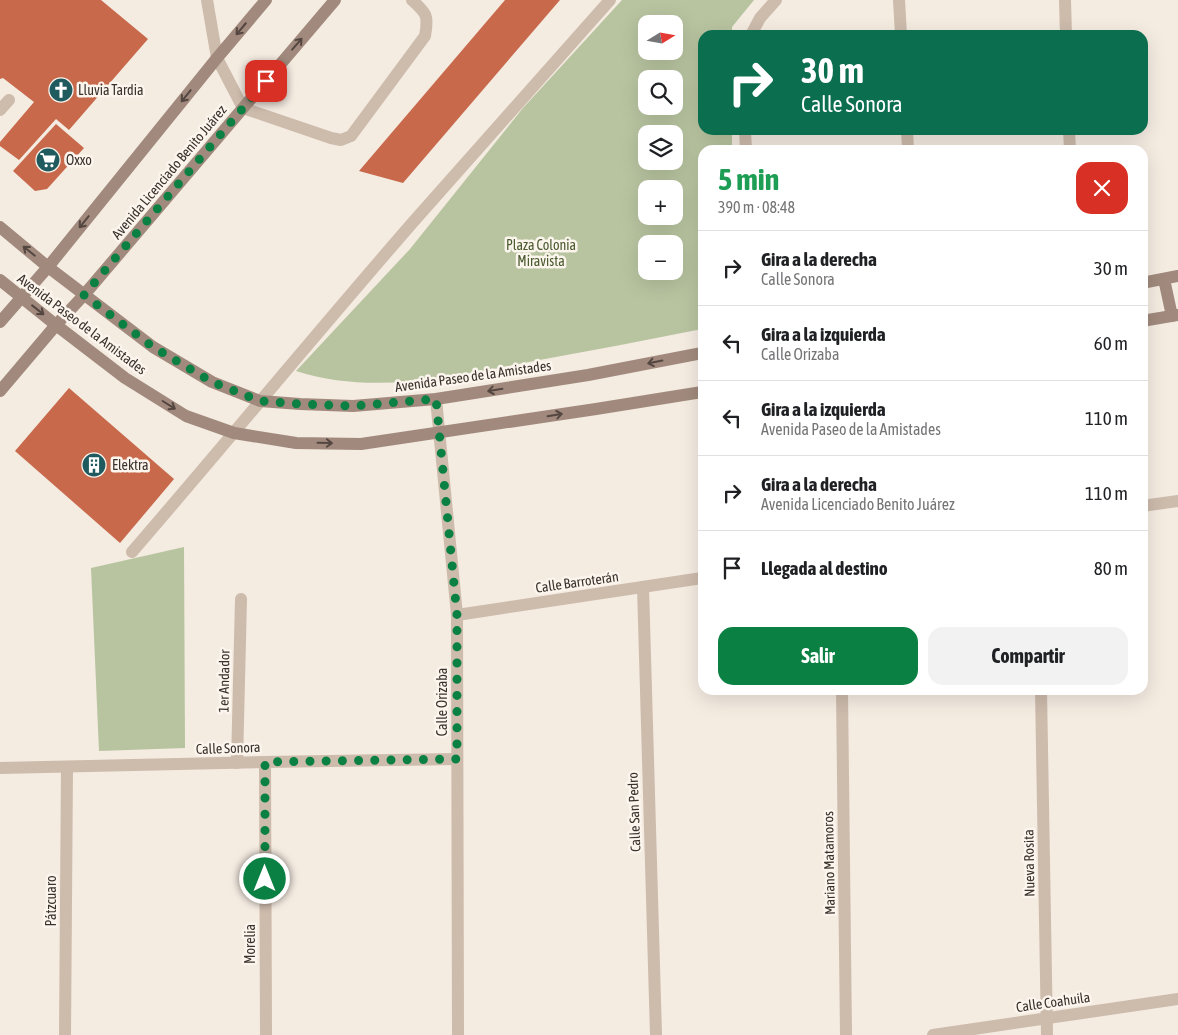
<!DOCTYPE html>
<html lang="es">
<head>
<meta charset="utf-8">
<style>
	body { margin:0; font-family:"Asap Condensed",sans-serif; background:#f2f2f2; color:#202124; height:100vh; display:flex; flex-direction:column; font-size:19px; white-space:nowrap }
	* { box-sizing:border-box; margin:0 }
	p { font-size:16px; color:#757577 }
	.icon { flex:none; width:28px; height:28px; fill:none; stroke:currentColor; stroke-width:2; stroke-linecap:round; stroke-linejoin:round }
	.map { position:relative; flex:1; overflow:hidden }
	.sheet { position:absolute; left:698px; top:145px; width:450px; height:550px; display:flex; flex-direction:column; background:#fff; border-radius:15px; box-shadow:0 5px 20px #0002 }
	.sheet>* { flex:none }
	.top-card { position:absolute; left:698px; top:30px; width:450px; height:105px; border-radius:15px; box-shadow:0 5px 20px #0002; background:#0b6e4f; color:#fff; overflow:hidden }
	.needle { width:32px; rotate:79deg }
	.fabs { position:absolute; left:638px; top:15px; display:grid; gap:10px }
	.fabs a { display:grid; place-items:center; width:45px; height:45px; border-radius:10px; background:#fff; box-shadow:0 5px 20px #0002; font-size:25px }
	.pin { position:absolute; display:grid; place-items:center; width:42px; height:42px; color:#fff; margin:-21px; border-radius:10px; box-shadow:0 2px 8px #0006 }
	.me { position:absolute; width:55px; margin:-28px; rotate:0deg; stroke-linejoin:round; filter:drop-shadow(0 0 4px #0008) }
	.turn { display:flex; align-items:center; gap:18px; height:105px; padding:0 20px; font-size:22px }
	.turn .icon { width:65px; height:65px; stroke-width:2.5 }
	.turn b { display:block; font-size:35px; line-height:42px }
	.round { display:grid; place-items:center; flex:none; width:52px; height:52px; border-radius:15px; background:#f2f2f2 }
	.head { display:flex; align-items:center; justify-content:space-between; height:85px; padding:0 20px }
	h1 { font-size:30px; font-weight:700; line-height:38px; color:#1e9e55 }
	.action { display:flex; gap:10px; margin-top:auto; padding:10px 20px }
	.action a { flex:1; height:58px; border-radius:15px; background:#0b8043; color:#fff; font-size:20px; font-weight:700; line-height:58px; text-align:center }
	.action a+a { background:#f2f2f2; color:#202124 }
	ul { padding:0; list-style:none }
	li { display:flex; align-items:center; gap:15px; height:75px; padding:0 20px; border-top:1px solid #e0e0e0 }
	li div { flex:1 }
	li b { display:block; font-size:19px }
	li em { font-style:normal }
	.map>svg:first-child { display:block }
	.green { fill:#b8c4a0; fill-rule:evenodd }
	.building { fill:#c8694b }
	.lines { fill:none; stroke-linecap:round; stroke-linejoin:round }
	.lane { stroke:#cdbbac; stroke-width:12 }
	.street { stroke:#cdbbac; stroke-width:12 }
	.secondary { stroke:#a18a7d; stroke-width:12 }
	.oneway { stroke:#544640 }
	.route { stroke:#0b8043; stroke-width:9; stroke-dasharray:0 16.2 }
	.labels { text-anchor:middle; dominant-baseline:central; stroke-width:5; stroke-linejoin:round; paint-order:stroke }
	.poi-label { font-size:14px; fill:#3b302b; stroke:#fbf5ee; text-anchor:start }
	.street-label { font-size:14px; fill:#3b302b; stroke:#fbf5ee }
	.park-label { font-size:14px; fill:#4a5a2e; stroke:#fbf5ee }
</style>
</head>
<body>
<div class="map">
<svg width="1178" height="1035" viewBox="0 0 1178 1035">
	<rect width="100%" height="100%" fill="#f4ebe1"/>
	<!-- green -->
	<g class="green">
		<path d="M 622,0 L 754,0 L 732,27 L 732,35 L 702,35 L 702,130 L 732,130 L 732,150 L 702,150 L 702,329 C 646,340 590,351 534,361 C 456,376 374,396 296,371 L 410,249 L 523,108 ZM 646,24 L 674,24 L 674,51 L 646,51 ZM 646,79 L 674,79 L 674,106 L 646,106 ZM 646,134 L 674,134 L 674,161 L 646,161 ZM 646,189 L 674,189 L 674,216 L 646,216 ZM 646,244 L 674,244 L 674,271 L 646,271 Z"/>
		<path d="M 184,547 L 185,748 L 99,751 L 91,568 Z"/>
	</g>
	<!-- building -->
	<g class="building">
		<path d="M 0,0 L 101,0 L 148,39 L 69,130 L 56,119 L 19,160 L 0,146 L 0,142 L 34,102 L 3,78 L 0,79 Z"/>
		<path d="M 505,0 L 560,0 L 403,183 L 359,171 Z"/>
		<path d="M 56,124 L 84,148 L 47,189 L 35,191 L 13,171 Z"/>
		<path d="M 69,388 L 174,479 L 120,543 L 15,451 Z"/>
	</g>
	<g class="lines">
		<!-- lane -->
		<g class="lane">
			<path d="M 243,108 L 331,138 L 341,140 L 351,136 L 425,36 C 429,15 426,13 412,0"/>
			<path d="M 0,110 L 9,100"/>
			<path d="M 132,552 C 227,442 319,330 414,221 C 479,147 545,74 610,0"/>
		</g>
		<!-- street -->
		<g class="street">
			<path d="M 207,0 L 217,58 L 243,108"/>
			<path d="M 899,0 L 901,35"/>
			<path d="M 1065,0 L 1066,35"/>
			<path d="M 751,35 L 760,18 L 776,0"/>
			<path d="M 745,130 L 746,150"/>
			<path d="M 907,130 L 908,150"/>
			<path d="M 1069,130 L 1070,150"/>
			<path d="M 436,399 L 457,615 L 458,1035"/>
			<path d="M 1142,506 L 1178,501"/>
			<path d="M 643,587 L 656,1035"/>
			<path d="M 457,615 L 702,578"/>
			<path d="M 842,690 L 846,1035"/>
			<path d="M 1041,690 L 1047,1035"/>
			<path d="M 265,762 L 266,1035"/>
			<path d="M 237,763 L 241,599"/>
			<path d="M 0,768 L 265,762 L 457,759"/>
			<path d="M 65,1035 L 67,767"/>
			<path d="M 933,1035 L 1178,999"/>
		</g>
		<!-- secondary -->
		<g class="secondary">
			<path d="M 0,227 L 48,267 L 153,347 L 212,382 L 260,401 L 300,404 L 353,406 L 436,399 L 588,375 L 702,353"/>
			<path d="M 1164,279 L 1172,316"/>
			<path d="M 0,280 L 56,325 L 125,378 L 186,416 L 234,433 L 296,443 L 361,444 L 596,409 L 702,392"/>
			<path d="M 1142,283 L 1178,276"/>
			<path d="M 1142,321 L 1178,315"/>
			<path d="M 0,322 L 48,267 L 217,58 L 266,0"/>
			<path d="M 0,391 L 56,325 L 84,295 L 335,0"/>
		</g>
	</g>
	<!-- one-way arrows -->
	<defs><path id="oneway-shaft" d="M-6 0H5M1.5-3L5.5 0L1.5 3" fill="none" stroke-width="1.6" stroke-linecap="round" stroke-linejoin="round" transform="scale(1.25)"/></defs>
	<g class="oneway">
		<use href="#oneway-shaft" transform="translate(241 29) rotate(130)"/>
		<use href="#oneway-shaft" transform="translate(297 44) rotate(-49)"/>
		<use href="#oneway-shaft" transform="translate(186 96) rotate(129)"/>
		<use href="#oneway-shaft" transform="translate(84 222) rotate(129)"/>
		<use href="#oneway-shaft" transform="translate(29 251) rotate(-141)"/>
		<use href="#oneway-shaft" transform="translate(38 310) rotate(38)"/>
		<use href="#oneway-shaft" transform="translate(655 362) rotate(169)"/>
		<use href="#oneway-shaft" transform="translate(495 390) rotate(171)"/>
		<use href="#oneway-shaft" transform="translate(169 405) rotate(32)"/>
		<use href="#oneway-shaft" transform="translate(555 415) rotate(-9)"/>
		<use href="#oneway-shaft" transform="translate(325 443) rotate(1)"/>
	</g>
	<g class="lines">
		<!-- route -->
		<path class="route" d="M 265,879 L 265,762 L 457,759 L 457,615 L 436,399 L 353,406 L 300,404 L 260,401 L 212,382 L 153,347 L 84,295 L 266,81"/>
	</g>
	<!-- icons -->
	<defs>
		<symbol id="church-disc" viewBox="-11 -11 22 22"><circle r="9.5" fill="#1f5a5e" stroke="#fbf5ee"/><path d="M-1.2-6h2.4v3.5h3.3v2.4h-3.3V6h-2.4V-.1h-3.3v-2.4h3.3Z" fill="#fff"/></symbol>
		<symbol id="supermarket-disc" viewBox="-11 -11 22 22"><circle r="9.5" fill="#1f5a5e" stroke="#fbf5ee"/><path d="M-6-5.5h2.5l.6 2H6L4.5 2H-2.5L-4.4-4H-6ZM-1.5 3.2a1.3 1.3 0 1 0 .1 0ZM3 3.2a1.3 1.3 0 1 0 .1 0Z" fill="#fff"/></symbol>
		<symbol id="building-disc" viewBox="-11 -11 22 22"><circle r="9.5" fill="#1f5a5e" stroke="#fbf5ee"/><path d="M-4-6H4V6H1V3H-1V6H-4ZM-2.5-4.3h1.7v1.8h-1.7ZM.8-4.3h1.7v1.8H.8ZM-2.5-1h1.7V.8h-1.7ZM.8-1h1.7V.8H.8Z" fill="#fff"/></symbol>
	</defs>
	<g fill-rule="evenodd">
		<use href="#church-disc" x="47" y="76" width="28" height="28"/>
		<use href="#supermarket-disc" x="34" y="146" width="28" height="28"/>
		<use href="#building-disc" x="80" y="451" width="28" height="28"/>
	</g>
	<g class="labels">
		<!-- poi labels -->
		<g class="poi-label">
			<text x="78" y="90">Lluvia Tardia</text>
			<text x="66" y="160">Oxxo</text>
			<text x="112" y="465">Elektra</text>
		</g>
		<!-- street labels -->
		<g class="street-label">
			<text transform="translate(169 172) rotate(-50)">Avenida Licenciado Benito Juárez</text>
			<text transform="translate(82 324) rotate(37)">Avenida Paseo de la Amistades</text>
			<text transform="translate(473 376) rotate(-8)">Avenida Paseo de la Amistades</text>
			<text transform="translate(577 582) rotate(-8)">Calle Barroterán</text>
			<text transform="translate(224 681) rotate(-89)">1er Andador</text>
			<text transform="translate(442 702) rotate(-90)">Calle Orizaba</text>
			<text transform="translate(228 748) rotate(-2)">Calle Sonora</text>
			<text transform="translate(634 812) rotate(-92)">Calle San Pedro</text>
			<text transform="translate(829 863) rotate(-91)">Mariano Matamoros</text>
			<text transform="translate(1029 863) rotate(-91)">Nueva Rosita</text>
			<text transform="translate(51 901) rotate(-90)">Pátzcuaro</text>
			<text transform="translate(250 944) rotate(-90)">Morelia</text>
			<text transform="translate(1053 1002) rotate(-8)">Calle Coahuila</text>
		</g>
		<!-- park labels -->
		<g class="park-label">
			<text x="541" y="245">Plaza Colonia<tspan x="541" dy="16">Miravista</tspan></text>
		</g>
	</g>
</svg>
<div class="fabs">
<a><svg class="needle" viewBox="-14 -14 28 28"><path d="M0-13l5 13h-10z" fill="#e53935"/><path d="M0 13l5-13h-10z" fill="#757577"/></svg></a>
<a><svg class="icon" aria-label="search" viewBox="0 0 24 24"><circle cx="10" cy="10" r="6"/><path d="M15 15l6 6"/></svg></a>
<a><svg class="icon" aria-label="layers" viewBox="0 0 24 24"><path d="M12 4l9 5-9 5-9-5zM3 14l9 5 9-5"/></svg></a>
<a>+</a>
<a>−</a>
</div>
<div class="pin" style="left:266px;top:81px;background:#d93025"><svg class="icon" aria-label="arrive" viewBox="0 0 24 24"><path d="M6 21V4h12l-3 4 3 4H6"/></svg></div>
<svg class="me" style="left:265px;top:879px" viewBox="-20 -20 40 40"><circle r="17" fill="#0b8043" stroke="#fff" stroke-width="3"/><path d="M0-11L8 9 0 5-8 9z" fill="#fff"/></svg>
<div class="top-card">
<div class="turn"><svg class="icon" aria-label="right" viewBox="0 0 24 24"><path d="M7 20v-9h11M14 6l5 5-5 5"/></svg><div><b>30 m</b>Calle Sonora</div></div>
</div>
<section class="sheet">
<div class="head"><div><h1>5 min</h1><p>390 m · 08:48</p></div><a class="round" style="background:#d93025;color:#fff"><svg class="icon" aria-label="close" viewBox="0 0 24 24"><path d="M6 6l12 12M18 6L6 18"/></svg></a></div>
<ul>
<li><svg class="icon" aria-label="right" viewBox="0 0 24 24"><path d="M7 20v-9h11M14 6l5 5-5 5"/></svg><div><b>Gira a la derecha</b><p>Calle Sonora</p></div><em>30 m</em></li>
<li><svg class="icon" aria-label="left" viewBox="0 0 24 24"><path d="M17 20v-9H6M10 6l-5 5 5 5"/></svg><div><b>Gira a la izquierda</b><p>Calle Orizaba</p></div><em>60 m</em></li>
<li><svg class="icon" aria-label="left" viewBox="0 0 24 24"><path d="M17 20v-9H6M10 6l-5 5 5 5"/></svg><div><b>Gira a la izquierda</b><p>Avenida Paseo de la Amistades</p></div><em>110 m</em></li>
<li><svg class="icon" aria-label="right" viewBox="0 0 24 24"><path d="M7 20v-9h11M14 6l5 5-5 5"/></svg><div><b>Gira a la derecha</b><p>Avenida Licenciado Benito Juárez</p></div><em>110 m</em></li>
<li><svg class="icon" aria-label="arrive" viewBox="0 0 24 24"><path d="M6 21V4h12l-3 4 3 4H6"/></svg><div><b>Llegada al destino</b></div><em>80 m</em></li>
</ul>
<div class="action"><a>Salir</a><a>Compartir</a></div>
</section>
</div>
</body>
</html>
